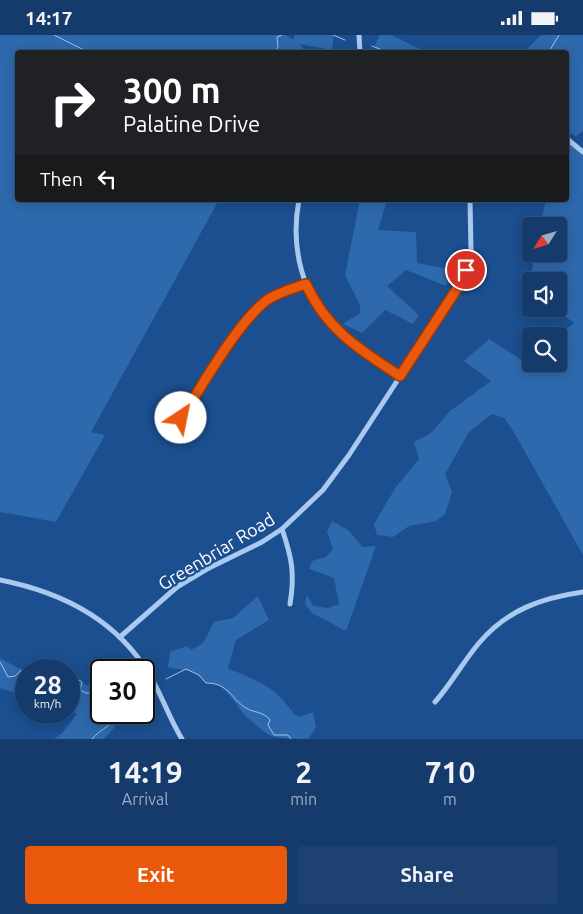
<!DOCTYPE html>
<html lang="en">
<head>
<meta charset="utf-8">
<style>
	body { margin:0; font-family:Ubuntu,sans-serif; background:#1d4271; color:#f1f3f6; height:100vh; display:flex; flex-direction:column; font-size:19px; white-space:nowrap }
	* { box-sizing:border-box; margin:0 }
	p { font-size:16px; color:#9dadc1 }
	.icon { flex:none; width:28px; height:28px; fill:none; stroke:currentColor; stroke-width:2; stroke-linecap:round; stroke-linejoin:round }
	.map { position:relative; height:704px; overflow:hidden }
	.drawer { display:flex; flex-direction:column; background:#143b6b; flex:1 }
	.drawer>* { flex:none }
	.hud { position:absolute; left:15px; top:15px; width:554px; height:152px; border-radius:5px; box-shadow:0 2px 12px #0003,0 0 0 1px #33557e; background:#202124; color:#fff; overflow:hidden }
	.needle { width:32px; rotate:233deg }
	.tools { position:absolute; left:522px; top:182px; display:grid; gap:10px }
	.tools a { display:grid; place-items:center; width:45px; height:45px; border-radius:5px; background:#143b6b; box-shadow:0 2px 12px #0003,0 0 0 1px #33557e; font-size:25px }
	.speed { position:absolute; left:15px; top:624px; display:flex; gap:10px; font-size:25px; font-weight:700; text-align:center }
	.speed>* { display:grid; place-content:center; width:65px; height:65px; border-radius:50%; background:#143b6b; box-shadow:0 2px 12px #0003,0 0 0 1px #33557e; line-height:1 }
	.speed small { font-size:12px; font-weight:400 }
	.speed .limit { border:2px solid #111; border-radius:8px; background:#fff; color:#111 }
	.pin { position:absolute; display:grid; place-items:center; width:42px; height:42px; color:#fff; margin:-21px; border:2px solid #fff; border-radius:50%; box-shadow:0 1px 5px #0007 }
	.me { position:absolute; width:55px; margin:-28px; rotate:34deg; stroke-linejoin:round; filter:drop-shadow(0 0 4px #0008) }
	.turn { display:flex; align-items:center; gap:18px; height:105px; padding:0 25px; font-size:22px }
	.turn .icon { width:65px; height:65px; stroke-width:2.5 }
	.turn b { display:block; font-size:35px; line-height:42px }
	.then { display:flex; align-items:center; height:48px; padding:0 25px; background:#0003; gap:10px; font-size:19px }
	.eta { display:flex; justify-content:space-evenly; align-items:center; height:85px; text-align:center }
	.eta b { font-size:30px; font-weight:700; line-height:35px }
	.cta { display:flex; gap:10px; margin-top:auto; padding:10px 25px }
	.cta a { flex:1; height:58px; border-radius:5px; background:#ea580c; color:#fff; font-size:20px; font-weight:700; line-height:58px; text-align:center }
	.cta a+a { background:#1d4271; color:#f1f3f6 }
	.status { display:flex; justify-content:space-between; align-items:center; height:35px; padding:0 25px; background:#143b6b; direction:ltr }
	.status svg { height:14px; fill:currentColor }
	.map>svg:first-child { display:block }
	.green { fill:#2e69ad }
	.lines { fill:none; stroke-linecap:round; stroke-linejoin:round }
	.stream { stroke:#9cc4f0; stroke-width:1 }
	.street { stroke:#a9c9ee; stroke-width:5 }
	.route-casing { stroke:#983908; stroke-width:12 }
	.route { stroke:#ea580c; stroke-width:9 }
	.labels { text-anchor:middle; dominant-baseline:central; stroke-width:4.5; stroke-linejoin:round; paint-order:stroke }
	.street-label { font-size:18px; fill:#fff; stroke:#1b4f8f }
</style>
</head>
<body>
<div class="status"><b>14:17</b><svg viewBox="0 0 49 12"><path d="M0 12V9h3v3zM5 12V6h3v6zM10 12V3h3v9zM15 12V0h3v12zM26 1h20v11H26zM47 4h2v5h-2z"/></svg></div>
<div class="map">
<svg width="583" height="704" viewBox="0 0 583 704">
	<rect width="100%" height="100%" fill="#1b4f8f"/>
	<!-- green -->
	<g class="green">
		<path d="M 0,0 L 286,0 L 293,5 L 295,0 L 334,0 L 332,15 L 299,9 L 303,13 L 300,17 L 18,18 L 18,165 L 219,165 L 91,397 L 105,400 L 56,487 L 0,477 Z"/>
		<path d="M 380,0 L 391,0 L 426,17 L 377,17 L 375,10 Z"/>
		<path d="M 541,0 L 583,0 L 583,96 L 576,101 L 566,96 L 566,18 L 524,17 Z"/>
		<path d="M 566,103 L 583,117 L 583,520 L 512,394 L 504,383 L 492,379 L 469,397 L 445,439 L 452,457 L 445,479 L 436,486 L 409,491 L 393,502 L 377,500 L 374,489 L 396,452 L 419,424 L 414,407 L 431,398 L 450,376 L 491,346 L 464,326 L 489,304 L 523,326 L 531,320 L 531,329 L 559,329 L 559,301 L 557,301 L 574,288 L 556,274 L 559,274 L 559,246 L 531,246 L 531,254 L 529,251 L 535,219 L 559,219 L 559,191 L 540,191 L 546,165 L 566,165 Z"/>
		<path d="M 360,165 L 387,165 L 378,195 L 416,197 L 417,228 L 454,235 L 446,251 L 406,235 L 387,251 L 419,280 L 413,289 L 385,275 L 362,298 L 343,289 L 360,278 L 360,270 L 345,240 Z"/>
		<path d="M 332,486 L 348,495 L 363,512 L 376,511 L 346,596 L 312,578 L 305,569 L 307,560 L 313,571 L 328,573 L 339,569 L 334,543 L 309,534 L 312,526 L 326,522 L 333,514 L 327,497 Z"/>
		<path d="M 258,561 L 269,585 L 236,605 L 228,633 C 247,642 265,647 280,662 C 288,669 290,677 299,682 L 313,677 L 316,693 L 308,704 C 295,704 280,704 269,700 C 261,695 253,688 247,682 C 233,669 228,648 206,648 L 194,637 L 168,632 L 170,617 L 187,611 L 191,615 L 203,608 L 214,587 L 233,583 Z"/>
		<path d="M 0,623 L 18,633 L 34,635 L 26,635 L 26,661 L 0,653 Z"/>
		<path d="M 69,643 L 101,656 L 101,678 L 127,678 L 104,704 L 54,704 L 62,698 L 77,679 L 69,675 Z"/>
	</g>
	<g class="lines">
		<!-- stream -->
		<g class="stream">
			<path d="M 54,0 L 90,18"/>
			<path d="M 333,0 L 345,5"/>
			<path d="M 372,11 L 390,18"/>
			<path d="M 152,18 L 176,18"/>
			<path d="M 267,18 L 275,16 L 278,12 L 277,2 L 282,0"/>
			<path d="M 548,18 L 559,0"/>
			<path d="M 0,627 L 8,642 L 15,641 L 20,636 L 26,637"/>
			<path d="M 32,635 L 35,631 L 39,635"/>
			<path d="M 166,644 L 186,634 L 199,640 L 206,648 C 229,648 230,663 246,673 C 254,678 263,676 270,685 L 268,690 L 274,700 L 288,700 L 291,704"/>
			<path d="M 69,648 L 79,645 L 82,647 L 80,655 L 86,658 L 101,659"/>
			<path d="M 92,704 C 101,693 114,690 121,678"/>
		</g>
		<!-- street -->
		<g class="street">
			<path d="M 359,0 L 360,18"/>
			<path d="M 566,103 L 583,117"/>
			<path d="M 299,165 C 290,212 302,262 337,296 C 355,314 379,327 400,341"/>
			<path d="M 168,402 L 240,294 L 267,266 L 306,249"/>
			<path d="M 282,494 C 292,523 295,539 290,569"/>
			<path d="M 0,545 C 61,557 116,584 149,639 C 162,660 169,683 182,704"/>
			<path d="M 120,602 L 177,552 L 207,534 L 262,507 L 282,494 L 323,455 L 349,420 L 464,243 L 471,216 L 470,165"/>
			<path d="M 435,667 C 451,649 463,627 479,608 C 507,575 541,563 583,557"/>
		</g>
	</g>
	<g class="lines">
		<defs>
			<path id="route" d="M 181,383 C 203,350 237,288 267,265 C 279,257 294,253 306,249 C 326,294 360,315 400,341 L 464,243 L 466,235"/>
		</defs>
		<!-- route casing -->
		<use href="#route" class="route-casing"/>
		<!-- route -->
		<use href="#route" class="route"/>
	</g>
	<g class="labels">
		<!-- street labels -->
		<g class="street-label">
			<text transform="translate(216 516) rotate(-31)">Greenbriar Road</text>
		</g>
	</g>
</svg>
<div class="tools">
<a><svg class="needle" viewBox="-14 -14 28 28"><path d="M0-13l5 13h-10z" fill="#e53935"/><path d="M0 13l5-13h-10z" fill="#9dadc1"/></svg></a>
<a><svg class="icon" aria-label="sound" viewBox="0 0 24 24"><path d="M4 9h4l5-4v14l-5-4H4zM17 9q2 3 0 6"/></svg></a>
<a><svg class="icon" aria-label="search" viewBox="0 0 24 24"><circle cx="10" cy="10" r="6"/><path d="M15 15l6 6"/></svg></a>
</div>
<div class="speed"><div>28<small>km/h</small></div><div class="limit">30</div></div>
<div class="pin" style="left:466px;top:235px;background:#d93025"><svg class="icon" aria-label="arrive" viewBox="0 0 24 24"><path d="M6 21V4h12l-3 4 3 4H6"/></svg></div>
<svg class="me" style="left:181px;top:383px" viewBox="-20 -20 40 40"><circle r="19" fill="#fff"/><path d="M0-13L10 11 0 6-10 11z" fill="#ea580c"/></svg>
<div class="hud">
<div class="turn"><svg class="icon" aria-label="right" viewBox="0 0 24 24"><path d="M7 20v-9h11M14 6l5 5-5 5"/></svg><div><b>300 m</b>Palatine Drive</div></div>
<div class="then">Then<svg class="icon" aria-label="left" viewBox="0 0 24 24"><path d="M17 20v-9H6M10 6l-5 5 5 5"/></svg></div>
</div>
</div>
<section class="drawer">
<div class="eta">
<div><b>14:19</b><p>Arrival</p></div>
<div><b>2</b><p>min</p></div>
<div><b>710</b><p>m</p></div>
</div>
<div class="cta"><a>Exit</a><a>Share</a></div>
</section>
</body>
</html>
